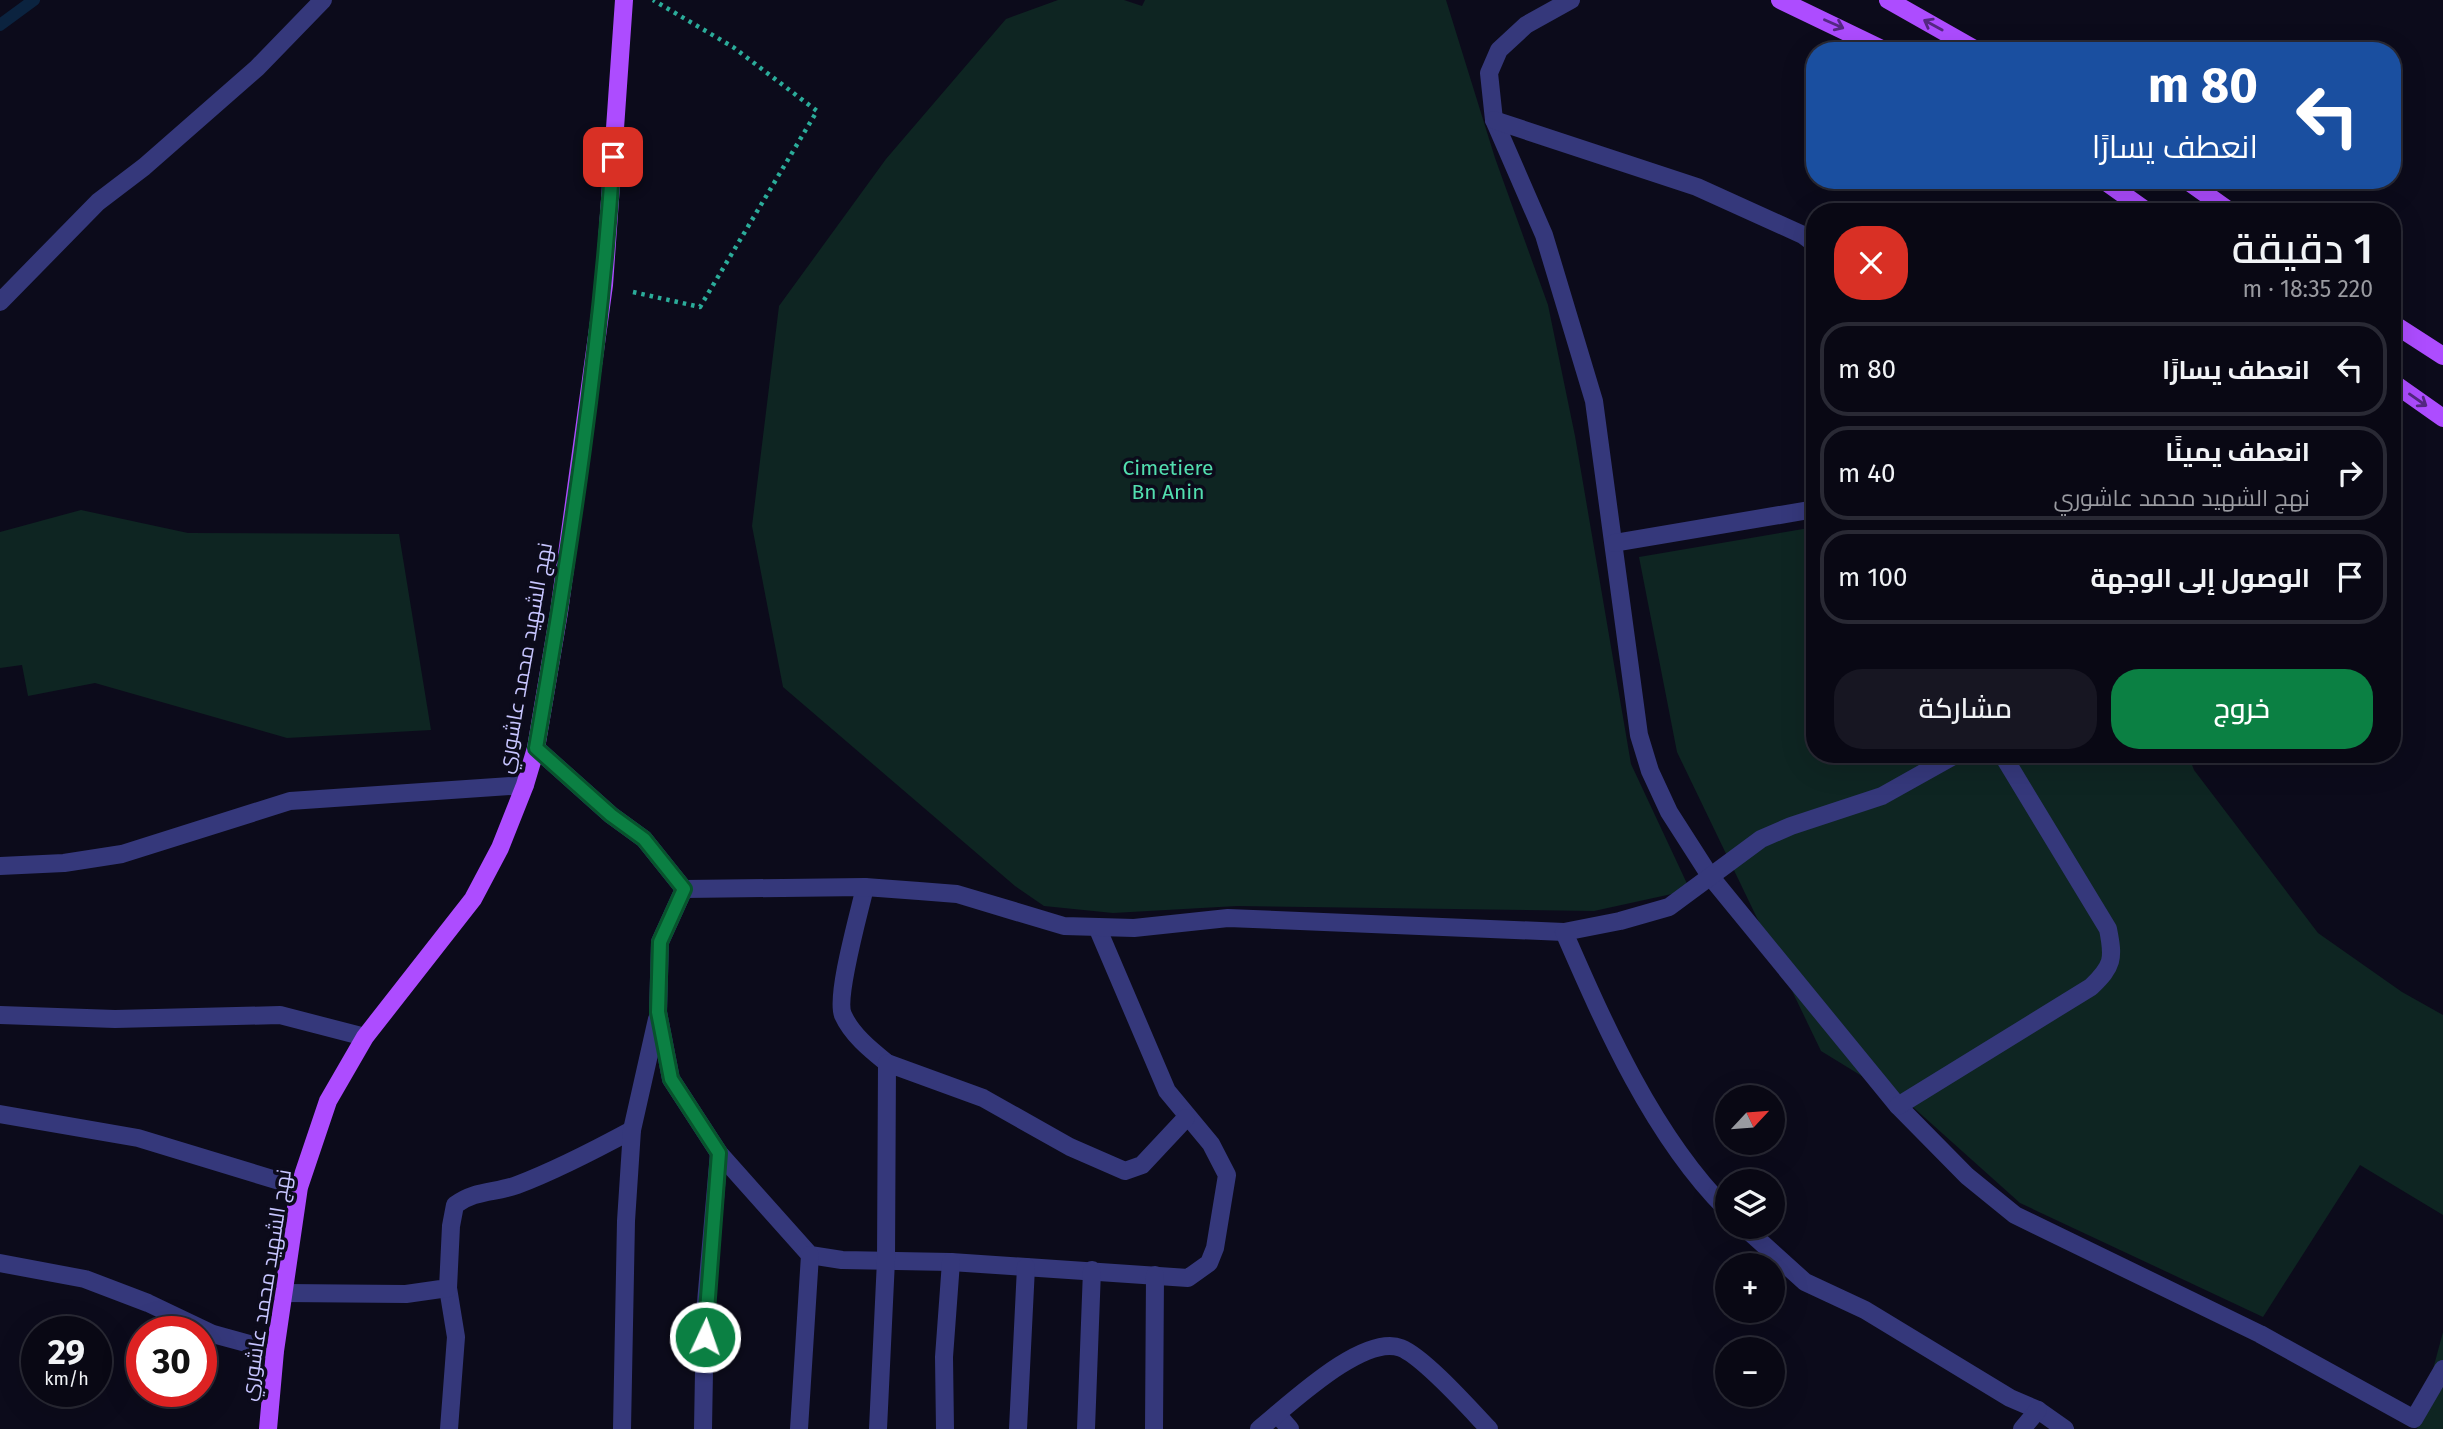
<!DOCTYPE html>
<html lang="ar">
<head>
<meta charset="utf-8">
<style>
	body { margin:0; font-family:"Fira Sans",Cairo,sans-serif; background:#171622; color:#f1f3f6; direction:rtl; height:100vh; display:flex; flex-direction:column; font-size:26px; white-space:nowrap }
	* { box-sizing:border-box; margin:0 }
	p { font-size:23px; color:#999aa0 }
	.icon { flex:none; width:38px; height:38px; fill:none; stroke:currentColor; stroke-width:2; stroke-linecap:round; stroke-linejoin:round }
	.map { position:relative; flex:1; overflow:hidden; direction:ltr }
	.drawer { position:absolute; left:1806px; top:203px; width:595px; height:560px; display:flex; flex-direction:column; background:#090814; border-radius:28px; box-shadow:0 7px 28px #0002,0 0 0 2px #292934; direction:rtl }
	.drawer>* { flex:none }
	.hud { position:absolute; left:1806px; top:42px; width:595px; height:147px; border-radius:28px; box-shadow:0 7px 28px #0002,0 0 0 2px #292934; direction:rtl; background:#1a4fa0; color:#fff; overflow:hidden }
	.needle { width:46px; rotate:64deg }
	.buttons { position:absolute; left:1715px; top:1085px; display:grid; gap:14px }
	.buttons a { display:grid; place-items:center; width:70px; height:70px; border-radius:50%; background:#090814; box-shadow:0 7px 28px #0002,0 0 0 2px #292934; font-size:35px }
	.speed { position:absolute; left:21px; top:1316px; display:flex; gap:14px; font-size:35px; font-weight:700; text-align:center }
	.speed>* { display:grid; place-content:center; width:91px; height:91px; border-radius:50%; background:#090814; box-shadow:0 7px 28px #0002,0 0 0 2px #292934; line-height:1 }
	.speed small { font-size:18px; font-weight:400 }
	.speed .limit { border:10px solid #d22; background:#fff; color:#111 }
	.pin { position:absolute; display:grid; place-items:center; width:60px; height:60px; color:#fff; margin:-30px; border-radius:14px; box-shadow:0 4px 10px #0006 }
	.me { position:absolute; width:77px; margin:-38px; rotate:3deg; stroke-linejoin:round; filter:drop-shadow(0 0 5px #0008) }
	.turn { display:flex; align-items:center; gap:24px; height:147px; padding:0 28px; font-size:32px }
	.turn .icon { width:91px; height:91px; stroke-width:2.5 }
	.turn b { display:block; font-size:49px; line-height:60px }
	.round { display:grid; place-items:center; flex:none; width:74px; height:74px; border-radius:28px; background:#171622 }
	.headline { display:flex; align-items:center; justify-content:space-between; height:119px; padding:0 28px }
	h1 { font-size:42px; font-weight:600; line-height:52px }
	.cta { display:flex; gap:14px; margin-top:auto; padding:14px 28px }
	.cta a { flex:1; height:80px; border-radius:28px; background:#0b8043; color:#fff; font-size:28px; font-weight:600; line-height:80px; text-align:center }
	.cta a+a { background:#171622; color:#f1f3f6 }
	ul { padding:0; list-style:none }
	li { display:flex; align-items:center; gap:21px; height:94px; margin:0 14px 10px; padding:0 14px; border:4px solid #292934; border-radius:28px }
	li div { flex:1 }
	li b { display:block; font-size:26px }
	li em { font-style:normal }
	.map>svg:first-child { display:block }
	.green { fill:#0e2522 }
	.lines { fill:none; stroke-linecap:round; stroke-linejoin:round }
	.stream { stroke:#0b233f; stroke-width:12 }
	.path { stroke:#2bac9a; stroke-width:4.5; stroke-dasharray:3.5 5; stroke-linecap:butt }
	.minor { stroke:#35387b; stroke-width:18 }
	.major { stroke:#ad4cff; stroke-width:18 }
	.oneway { stroke:#542882 }
	.route-casing { stroke:#07532c; stroke-width:18 }
	.route { stroke:#0b8043; stroke-width:12 }
	.labels { text-anchor:middle; dominant-baseline:central; stroke-width:7; stroke-linejoin:round; paint-order:stroke }
	.park-label { font-size:21px; fill:#52deaf; stroke:#0c0b1b }
	.street-label { font-size:21px; fill:#c7c5ff; stroke:#0c0b1b }
</style>
</head>
<body>
<div class="map">
<svg width="2443" height="1429" viewBox="0 0 2443 1429">
	<rect width="100%" height="100%" fill="#0c0b1b"/>
	<!-- green -->
	<g class="green">
		<path d="M 1058,0 L 1124,0 L 1142,6 L 1145,0 L 1446,0 L 1495,158 L 1548,305 L 1575,436 L 1631,764 L 1690,890 L 1594,911 L 1237,906 L 1113,913 L 1044,906 L 1015,886 L 783,687 L 752,526 L 779,306 L 886,159 L 1006,19 Z"/>
		<path d="M 81,510 L 188,533 L 399,534 L 431,730 L 287,738 L 95,683 L 28,696 L 22,665 L 0,668 L 0,532 Z"/>
		<path d="M 1815,527 L 1815,754 L 2188,754 L 2194,770 L 2318,933 L 2402,992 L 2443,1015 L 2443,1215 L 2360,1165 L 2263,1317 L 2020,1203 L 1914,1108 L 1821,1051 L 1677,752 L 1639,557 Z"/>
		<path d="M 2443,1332 L 2443,1429 L 2417,1429 Z"/>
	</g>
	<g class="lines">
		<!-- stream -->
		<path class="stream" d="M 0,25 L 34,0"/>
		<!-- path -->
		<path class="path" d="M 633,292 L 700,307 L 817,111 L 733,47 L 653,0"/>
		<!-- minor -->
		<g class="minor">
			<path d="M 1571,0 L 1526,25 L 1499,50 L 1489,73 L 1494,120 L 1544,235 L 1594,401 L 1639,735 L 1650,771 L 1669,812 L 1710,876 L 1898,1106 L 1967,1176 L 2015,1215 L 2260,1334 L 2414,1419 L 2443,1369"/>
			<path d="M 1494,120 L 1697,187 L 1803,235 L 1815,244"/>
			<path d="M 0,302 L 98,202 L 144,167 L 257,68 L 323,0"/>
			<path d="M 1614,543 L 1815,509"/>
			<path d="M 536,748 L 611,815 L 644,839 L 684,889 L 660,942 L 658,1012 L 671,1079 L 719,1153 L 810,1255 L 842,1260 L 951,1262 L 1188,1278 L 1209,1263 L 1215,1248 L 1227,1175 L 1211,1144 L 1167,1091 L 1097,927"/>
			<path d="M 0,866 L 64,863 L 122,854 L 290,801 L 525,785"/>
			<path d="M 865,887 C 860,910 835,997 843,1015 C 852,1035 871,1050 887,1063"/>
			<path d="M 684,889 L 865,887 L 919,891 L 957,894 L 1064,926 L 1134,928 L 1228,918 L 1564,932"/>
			<path d="M 0,1015 L 115,1019 L 280,1015 L 365,1037"/>
			<path d="M 1898,1106 L 2091,987 C 2113,966 2114,959 2108,929 L 2002,754"/>
			<path d="M 0,1114 L 138,1138 L 299,1187"/>
			<path d="M 1727,1210 C 1653,1136 1605,1026 1564,932 L 1620,921 L 1669,907 L 1761,839 L 1791,826 L 1882,796 L 1957,754"/>
			<path d="M 1744,1227 L 1805,1282 L 1865,1310 L 2010,1398 L 2038,1410 L 2065,1429"/>
			<path d="M 0,1263 L 85,1279 L 148,1303 L 213,1334 L 275,1351"/>
			<path d="M 448,1288 L 456,1337 L 449,1429"/>
			<path d="M 284,1293 L 406,1294 L 448,1288 L 451,1226 L 455,1205 C 475,1190 495,1193 517,1185 C 557,1170 595,1150 632,1130"/>
			<path d="M 1277,1414 L 1290,1429"/>
			<path d="M 622,1429 L 626,1221 L 632,1130 L 657,1019"/>
			<path d="M 703,1429 L 705,1314 L 719,1153"/>
			<path d="M 799,1429 L 810,1255"/>
			<path d="M 878,1429 L 886,1260 L 887,1063 L 983,1098 L 1070,1147 L 1125,1171 L 1142,1165 L 1186,1118"/>
			<path d="M 945,1429 L 944,1357 L 951,1262"/>
			<path d="M 1018,1429 L 1026,1267"/>
			<path d="M 1086,1429 L 1092,1270"/>
			<path d="M 1154,1429 L 1155,1275"/>
			<path d="M 1259,1429 C 1288,1406 1363,1333 1401,1348 C 1424,1357 1471,1410 1489,1429"/>
			<path d="M 2022,1429 L 2038,1410"/>
		</g>
		<!-- major -->
		<g class="major">
			<path d="M 1780,0 L 1886,51"/>
			<path d="M 1888,0 L 1978,51"/>
			<path d="M 2103,180 L 2148,212"/>
			<path d="M 2186,180 L 2231,212"/>
			<path d="M 2392,323 L 2443,356"/>
			<path d="M 2392,382 L 2443,418"/>
			<path d="M 268,1429 L 275,1351 L 299,1187 L 328,1101 L 365,1037 L 473,899 L 500,848 L 525,785 L 536,748 L 559,612 L 604,285 L 624,0"/>
		</g>
	</g>
	<!-- one-way arrows -->
	<defs><path id="oneway-shaft" d="M-6 0H5M1.5-3L5.5 0L1.5 3" fill="none" stroke-width="1.6" stroke-linecap="round" stroke-linejoin="round" transform="scale(1.75)"/></defs>
	<g class="oneway">
		<use href="#oneway-shaft" transform="translate(1834 24) rotate(24)"/>
		<use href="#oneway-shaft" transform="translate(1933 25) rotate(-151)"/>
		<use href="#oneway-shaft" transform="translate(2418 400) rotate(35)"/>
	</g>
	<g class="lines">
		<defs>
			<path id="route" d="M 613,157 C 600,355 570,552 536,748 L 611,815 L 644,839 L 684,889 L 660,942 L 658,1012 L 671,1079 L 719,1153 L 705,1337"/>
		</defs>
		<!-- route casing -->
		<use href="#route" class="route-casing"/>
		<!-- route -->
		<use href="#route" class="route"/>
	</g>
	<g class="labels">
		<!-- park labels -->
		<g class="park-label">
			<text x="1168" y="468">Cimetiere<tspan x="1168" dy="24">Bn Anin</tspan></text>
		</g>
		<!-- street labels -->
		<g class="street-label">
			<text transform="translate(525 658) rotate(-80)">نهج الشهيد محمد عاشوري</text>
			<text transform="translate(266 1285) rotate(-81)">نهج الشهيد محمد عاشوري</text>
		</g>
	</g>
</svg>
<div class="buttons">
<a><svg class="needle" viewBox="-14 -14 28 28"><path d="M0-13l5 13h-10z" fill="#e53935"/><path d="M0 13l5-13h-10z" fill="#999aa0"/></svg></a>
<a><svg class="icon" aria-label="layers" viewBox="0 0 24 24"><path d="M12 4l9 5-9 5-9-5zM3 14l9 5 9-5"/></svg></a>
<a>+</a>
<a>−</a>
</div>
<div class="speed"><div>29<small>km/h</small></div><div class="limit">30</div></div>
<div class="pin" style="left:613px;top:157px;background:#d93025"><svg class="icon" aria-label="arrive" viewBox="0 0 24 24"><path d="M6 21V4h12l-3 4 3 4H6"/></svg></div>
<svg class="me" style="left:705px;top:1337px" viewBox="-20 -20 40 40"><circle r="17" fill="#0b8043" stroke="#fff" stroke-width="3"/><path d="M0-11L8 9 0 5-8 9z" fill="#fff"/></svg>
<div class="hud">
<div class="turn"><svg class="icon" aria-label="left" viewBox="0 0 24 24"><path d="M17 20v-9H6M10 6l-5 5 5 5"/></svg><div><b>80 m</b>انعطف يسارًا</div></div>
</div>
<section class="drawer">
<div class="headline"><div><h1>1 دقيقة</h1><p>220 m · 18:35</p></div><a class="round" style="background:#d93025;color:#fff"><svg class="icon" aria-label="close" viewBox="0 0 24 24"><path d="M6 6l12 12M18 6L6 18"/></svg></a></div>
<ul>
<li><svg class="icon" aria-label="left" viewBox="0 0 24 24"><path d="M17 20v-9H6M10 6l-5 5 5 5"/></svg><div><b>انعطف يسارًا</b></div><em>80 m</em></li>
<li><svg class="icon" aria-label="right" viewBox="0 0 24 24"><path d="M7 20v-9h11M14 6l5 5-5 5"/></svg><div><b>انعطف يمينًا</b><p>نهج الشهيد محمد عاشوري</p></div><em>40 m</em></li>
<li><svg class="icon" aria-label="arrive" viewBox="0 0 24 24"><path d="M6 21V4h12l-3 4 3 4H6"/></svg><div><b>الوصول إلى الوجهة</b></div><em>100 m</em></li>
</ul>
<div class="cta"><a>خروج</a><a>مشاركة</a></div>
</section>
</div>
</body>
</html>
